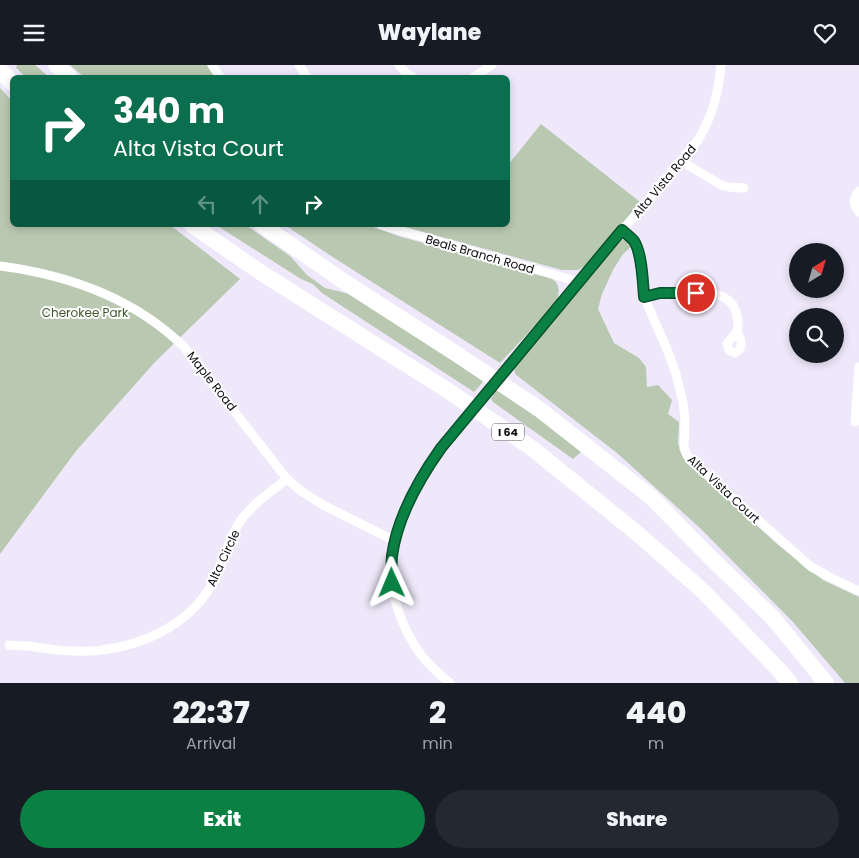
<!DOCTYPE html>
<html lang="en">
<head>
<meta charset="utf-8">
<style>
	body { margin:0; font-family:Poppins,sans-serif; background:#242831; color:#f1f3f6; height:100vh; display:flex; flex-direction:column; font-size:19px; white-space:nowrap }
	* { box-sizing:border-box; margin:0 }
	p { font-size:16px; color:#9ea1a6 }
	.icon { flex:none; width:28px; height:28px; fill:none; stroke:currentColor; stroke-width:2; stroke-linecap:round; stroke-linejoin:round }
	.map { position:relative; height:618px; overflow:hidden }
	.drawer { display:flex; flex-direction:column; background:#171b24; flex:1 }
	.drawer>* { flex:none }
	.top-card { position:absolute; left:10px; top:10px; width:500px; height:152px; border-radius:8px; box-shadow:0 2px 8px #0003; background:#0b6e4f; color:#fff; overflow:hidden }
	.needle { width:32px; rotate:37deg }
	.controls { position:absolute; left:789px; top:178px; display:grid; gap:10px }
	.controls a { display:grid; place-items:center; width:55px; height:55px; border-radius:50%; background:#171b24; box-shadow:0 2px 8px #0003; font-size:25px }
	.pin { position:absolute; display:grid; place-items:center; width:42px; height:42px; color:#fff; margin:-21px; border:2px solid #fff; border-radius:50%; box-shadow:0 1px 5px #0007 }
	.me { position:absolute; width:55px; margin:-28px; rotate:359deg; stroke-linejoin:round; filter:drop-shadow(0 0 4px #0008) }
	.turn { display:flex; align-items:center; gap:18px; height:105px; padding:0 20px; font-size:22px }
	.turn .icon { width:65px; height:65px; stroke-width:2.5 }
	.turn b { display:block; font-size:35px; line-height:42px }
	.lanes { display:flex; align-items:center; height:48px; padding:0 20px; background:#0003; justify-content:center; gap:25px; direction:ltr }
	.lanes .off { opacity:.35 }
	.eta { display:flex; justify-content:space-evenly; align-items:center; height:85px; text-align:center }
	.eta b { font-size:30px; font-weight:800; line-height:35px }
	.action { display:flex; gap:10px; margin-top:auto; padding:10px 20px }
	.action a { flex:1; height:58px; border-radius:30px; background:#0b8043; color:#fff; font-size:20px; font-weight:800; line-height:58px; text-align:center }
	.action a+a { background:#242831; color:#f1f3f6 }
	header { display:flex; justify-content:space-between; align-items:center; height:65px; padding:0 20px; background:#171b24; font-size:22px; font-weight:800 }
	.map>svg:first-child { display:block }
	.green { fill:#b9c8b0 }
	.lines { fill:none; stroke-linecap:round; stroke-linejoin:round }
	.minor { stroke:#fff; stroke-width:9 }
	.motorway { stroke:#fff; stroke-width:16 }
	.route-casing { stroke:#07532c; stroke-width:12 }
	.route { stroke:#0b8043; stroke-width:9 }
	.labels { text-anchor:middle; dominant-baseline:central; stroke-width:4; stroke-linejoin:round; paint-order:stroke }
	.shield { fill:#fff; stroke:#565458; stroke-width:1 }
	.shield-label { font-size:11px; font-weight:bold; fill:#0d0b11 }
	.street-label { font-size:12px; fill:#0d0b11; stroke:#fff }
	.park-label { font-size:12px; fill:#3e572c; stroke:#fff }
</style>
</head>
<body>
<header><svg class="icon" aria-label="menu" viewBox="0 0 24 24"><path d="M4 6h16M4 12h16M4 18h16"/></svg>Waylane<svg class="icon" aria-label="heart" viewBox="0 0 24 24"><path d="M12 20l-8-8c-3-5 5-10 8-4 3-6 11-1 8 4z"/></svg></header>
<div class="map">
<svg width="859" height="618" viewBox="0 0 859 618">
	<rect width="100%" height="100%" fill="#eee8fa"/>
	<!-- green -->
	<g class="green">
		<path d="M 17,0 L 35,0 L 49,12 L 26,12 L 16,3 Z"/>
		<path d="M 70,0 L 207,0 L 215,12 L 84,12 Z"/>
		<path d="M 0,23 L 12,36 L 12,160 L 170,160 L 240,214 L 155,297 L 76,386 L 0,489 Z"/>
		<path d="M 541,59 L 640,137 L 590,198 L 578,205 L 562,205 L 398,160 L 508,160 L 508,100 Z"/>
		<path d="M 216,160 L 246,160 L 290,191 L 307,210 L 325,223 L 354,230 L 484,312 L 482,318 L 474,327 L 322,228 L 313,219 L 301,214 Z"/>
		<path d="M 285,160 L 368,160 L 398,171 L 551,213 C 561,220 559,226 557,237 L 500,298 L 328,189 Z"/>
		<path d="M 620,174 L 626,176 L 632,181 L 623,189 L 613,205 L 602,229 L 598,244 L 614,278 L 639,293 L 646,302 L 647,322 L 658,320 L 672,335 L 668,349 L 679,357 L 678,378 L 683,393 L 777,479 L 823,515 L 859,532 L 859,618 L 845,618 L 793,557 L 700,463 L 617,388 L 515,309 L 514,303 Z"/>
		<path d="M 499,324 L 583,385 L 573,394 L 493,337 L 491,334 L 495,326 Z"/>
	</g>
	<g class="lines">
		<!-- minor -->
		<g class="minor">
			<path d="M 212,0 L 220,12"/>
			<path d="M 299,0 L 307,12"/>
			<path d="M 399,0 L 406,8 L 413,12"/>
			<path d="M 474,12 L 492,0"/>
			<path d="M 681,96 L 721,120 L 728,122 L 744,123"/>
			<path d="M 859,126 C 853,133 853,140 859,147"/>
			<path d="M 381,160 L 579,217"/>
			<path d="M 622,165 L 634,176 L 637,181 L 639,190 L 644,232 L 667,284 L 676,309 L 683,337 L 685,356 L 684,383 L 686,388 L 690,395 L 699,403 L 810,501 L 831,513 L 859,526"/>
			<path d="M 0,201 C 69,210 134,233 184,282 L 287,414 L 301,426 L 323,440 L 395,476"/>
			<path d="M 644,232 C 661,228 673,227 690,227 C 708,228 730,227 736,247 C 738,253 739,262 737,267 C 734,271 730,274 727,279 L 729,285 L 732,287 L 735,288 C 745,283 741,274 737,266"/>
			<path d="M 855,357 L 859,302"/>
			<path d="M 9,580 C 16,581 22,581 28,581 C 44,583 58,586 74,586 C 125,588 181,568 210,523 C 220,506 225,485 234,467 C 245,444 267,429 287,414"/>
			<path d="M 450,618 C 440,610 430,601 422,591 C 402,565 387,524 392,491 C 397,452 419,415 441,383 L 622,165 L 634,152 L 698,75 C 713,50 718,29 721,0"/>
		</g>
		<!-- motorway -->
		<g class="motorway">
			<path d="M 56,0 L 69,12"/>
			<path d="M 0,5 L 12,18"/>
			<path d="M 192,160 L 260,207 L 447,325 L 533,384 L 638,469 L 703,526 L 778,604 L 790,618"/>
			<path d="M 262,160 L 346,218 L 455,288 L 539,344 L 651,432 L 711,493 L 773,553 L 826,618"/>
		</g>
	</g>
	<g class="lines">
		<defs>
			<path id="route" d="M 392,518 C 392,509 391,500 392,491 C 397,453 419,414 441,383 L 622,165 C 626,169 631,172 634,176 C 642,188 643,218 644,232 L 660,228 L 696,228"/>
		</defs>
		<!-- route casing -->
		<use href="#route" class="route-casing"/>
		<!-- route -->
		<use href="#route" class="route"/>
	</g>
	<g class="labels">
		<!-- shield labels -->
		<rect class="shield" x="492" y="358.5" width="32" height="17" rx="4"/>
		<g class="shield-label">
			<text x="508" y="367">I 64</text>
		</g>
		<!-- street labels -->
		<g class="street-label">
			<text transform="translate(664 116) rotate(-50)">Alta Vista Road</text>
			<text transform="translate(480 189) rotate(16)">Beals Branch Road</text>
			<text transform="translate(212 316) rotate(52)">Maple Road</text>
			<text transform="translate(724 424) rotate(43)">Alta Vista Court</text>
			<text transform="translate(223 493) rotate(-65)">Alta Circle</text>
		</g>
		<!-- park labels -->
		<g class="park-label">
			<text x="85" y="247">Cherokee Park</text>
		</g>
	</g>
</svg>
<div class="controls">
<a><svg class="needle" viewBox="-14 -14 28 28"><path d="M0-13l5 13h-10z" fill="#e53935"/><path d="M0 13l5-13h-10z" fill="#9ea1a6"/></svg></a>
<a><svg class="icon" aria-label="search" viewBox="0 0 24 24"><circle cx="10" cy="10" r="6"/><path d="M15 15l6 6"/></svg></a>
</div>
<div class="pin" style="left:696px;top:228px;background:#d93025"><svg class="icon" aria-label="arrive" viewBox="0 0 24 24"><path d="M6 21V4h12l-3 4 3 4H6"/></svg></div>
<svg class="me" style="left:392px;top:518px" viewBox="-20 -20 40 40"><path d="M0-17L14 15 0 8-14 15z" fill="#0b8043" stroke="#fff" stroke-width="4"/></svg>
<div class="top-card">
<div class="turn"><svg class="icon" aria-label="right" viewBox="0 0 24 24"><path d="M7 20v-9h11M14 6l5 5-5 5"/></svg><div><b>340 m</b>Alta Vista Court</div></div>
<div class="lanes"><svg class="icon off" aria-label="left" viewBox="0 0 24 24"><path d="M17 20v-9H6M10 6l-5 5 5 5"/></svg><svg class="icon off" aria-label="ahead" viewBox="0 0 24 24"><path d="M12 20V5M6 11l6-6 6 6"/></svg><svg class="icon" aria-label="right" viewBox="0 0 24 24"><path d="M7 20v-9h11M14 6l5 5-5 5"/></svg></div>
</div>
</div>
<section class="drawer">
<div class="eta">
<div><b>22:37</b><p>Arrival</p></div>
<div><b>2</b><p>min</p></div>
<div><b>440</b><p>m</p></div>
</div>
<div class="action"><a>Exit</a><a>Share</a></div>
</section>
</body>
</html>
